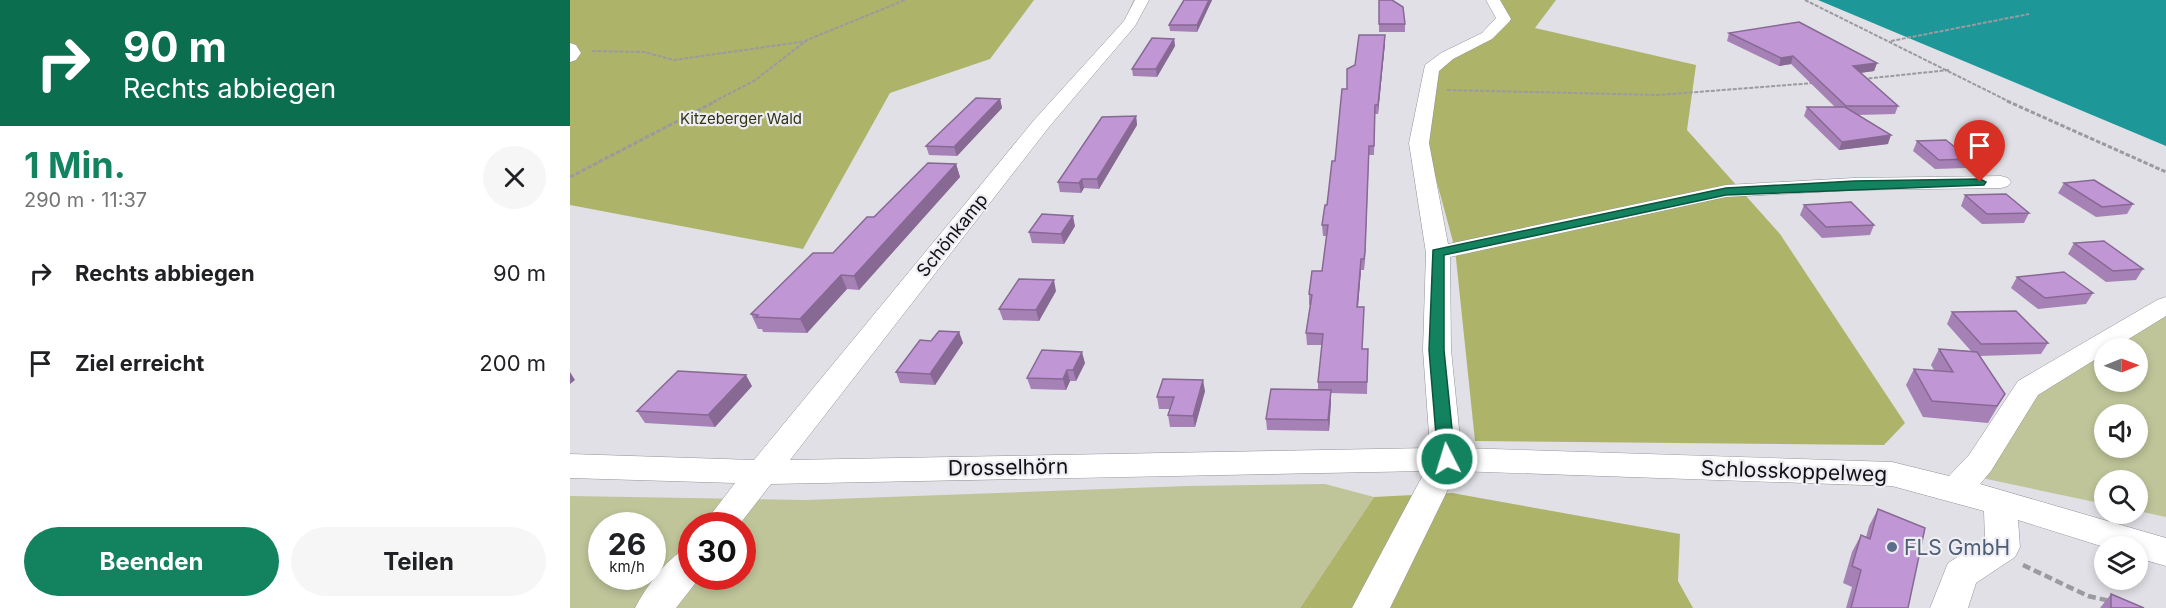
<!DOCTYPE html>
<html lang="de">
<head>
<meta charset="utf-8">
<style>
	body { margin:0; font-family:Inter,sans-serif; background:#f6f6f6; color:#202124; height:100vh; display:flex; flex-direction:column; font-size:22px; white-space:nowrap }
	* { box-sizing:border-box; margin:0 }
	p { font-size:20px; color:#757577 }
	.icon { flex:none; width:33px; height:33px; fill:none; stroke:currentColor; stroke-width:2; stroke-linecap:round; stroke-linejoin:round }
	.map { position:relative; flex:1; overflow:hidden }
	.panel { display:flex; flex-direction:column; background:#fff; width:570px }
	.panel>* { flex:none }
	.top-card { background:#0b6e4f; color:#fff; overflow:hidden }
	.needle { width:39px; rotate:89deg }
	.buttons { position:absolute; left:1524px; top:338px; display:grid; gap:12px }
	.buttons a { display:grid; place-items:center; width:54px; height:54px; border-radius:50%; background:#fff; box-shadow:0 3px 9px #0003; font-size:30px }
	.speed { position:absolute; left:18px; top:512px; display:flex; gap:12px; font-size:30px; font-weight:700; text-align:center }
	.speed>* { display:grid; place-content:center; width:78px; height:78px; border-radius:50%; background:#fff; box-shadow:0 3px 9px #0003; line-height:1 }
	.speed small { font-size:15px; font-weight:400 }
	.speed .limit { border:9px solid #d22; background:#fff; color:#111 }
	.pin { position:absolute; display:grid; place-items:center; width:51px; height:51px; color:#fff; margin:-62px -26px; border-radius:50% 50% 50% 0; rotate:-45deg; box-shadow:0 0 6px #0007 }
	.pin .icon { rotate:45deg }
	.me { position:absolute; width:66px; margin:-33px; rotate:355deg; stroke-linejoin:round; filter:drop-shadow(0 0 4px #0008) }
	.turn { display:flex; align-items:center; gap:21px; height:126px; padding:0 24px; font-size:27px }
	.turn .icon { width:78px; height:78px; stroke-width:2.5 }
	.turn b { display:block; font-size:42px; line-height:51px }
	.round { display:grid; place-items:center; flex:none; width:63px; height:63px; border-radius:32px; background:#f6f6f6 }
	.head { display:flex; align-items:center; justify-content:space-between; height:102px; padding:0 24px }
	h1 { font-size:36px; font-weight:700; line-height:45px; color:#12825f }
	.button { display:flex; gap:12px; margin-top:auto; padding:12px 24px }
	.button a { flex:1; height:69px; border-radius:36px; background:#12825f; color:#fff; font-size:24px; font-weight:700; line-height:69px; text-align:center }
	.button a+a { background:#f6f6f6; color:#202124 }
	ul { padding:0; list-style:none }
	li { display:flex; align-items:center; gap:18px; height:90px; padding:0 24px }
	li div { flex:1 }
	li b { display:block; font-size:22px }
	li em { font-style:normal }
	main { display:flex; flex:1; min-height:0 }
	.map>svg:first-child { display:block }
	.green { fill:#bfc599; fill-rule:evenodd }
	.forest { fill:#adb469 }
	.water { fill:#1e9799 }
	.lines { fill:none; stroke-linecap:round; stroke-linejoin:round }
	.minor-casing { stroke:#929398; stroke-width:1 }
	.path-far2 { stroke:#9a9a9f; stroke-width:2; stroke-dasharray:4 1.5; stroke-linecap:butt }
	.path-far1 { stroke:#9a9a9f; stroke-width:3; stroke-dasharray:4.5 2; stroke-linecap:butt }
	.path { stroke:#9a9a9f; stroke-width:4.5; stroke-dasharray:8 4; stroke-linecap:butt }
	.minor { fill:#fff; fill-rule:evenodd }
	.wall { fill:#a681b6 }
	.shaded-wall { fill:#876994 }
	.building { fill:#c196d4; stroke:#876994; stroke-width:1.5 }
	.route { fill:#12825f; stroke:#0c543e; stroke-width:1.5 }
	.service-dot { fill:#5c6f8a; stroke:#ededf3; stroke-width:2 }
	.labels { text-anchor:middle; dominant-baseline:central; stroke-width:4.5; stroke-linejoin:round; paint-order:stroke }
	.far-park-label { font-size:15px; fill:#323514; stroke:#ededf3 }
	.street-label { font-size:18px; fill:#121214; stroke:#ededf3 }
	.near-street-label { font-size:21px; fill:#121214; stroke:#ededf3 }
	.near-service-label { font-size:21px; fill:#4e5e75; stroke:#ededf3; text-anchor:start }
</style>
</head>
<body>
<main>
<section class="panel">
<div class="top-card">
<div class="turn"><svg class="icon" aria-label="right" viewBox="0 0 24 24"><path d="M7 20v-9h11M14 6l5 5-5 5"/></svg><div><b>90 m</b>Rechts abbiegen</div></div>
</div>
<div class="head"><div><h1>1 Min.</h1><p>290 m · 11:37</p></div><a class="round"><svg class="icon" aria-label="close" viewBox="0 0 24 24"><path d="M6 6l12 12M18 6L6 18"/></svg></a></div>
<ul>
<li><svg class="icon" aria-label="right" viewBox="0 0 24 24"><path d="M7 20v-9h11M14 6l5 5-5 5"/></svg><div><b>Rechts abbiegen</b></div><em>90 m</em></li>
<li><svg class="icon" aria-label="arrive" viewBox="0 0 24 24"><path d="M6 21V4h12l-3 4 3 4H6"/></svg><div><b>Ziel erreicht</b></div><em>200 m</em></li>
</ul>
<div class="button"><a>Beenden</a><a>Teilen</a></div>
</section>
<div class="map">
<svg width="1596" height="608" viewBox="0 0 1596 608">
	<rect width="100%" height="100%" fill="#e0e0e6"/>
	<!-- green -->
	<g class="green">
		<path d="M 1596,315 L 1596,517 L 1568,511 L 1568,480 L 1534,480 L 1534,504 L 1412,478 L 1455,409 L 1476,384 L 1534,350 L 1534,381 L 1568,381 L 1568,348 L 1539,348 ZM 1534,414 L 1568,414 L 1568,447 L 1534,447 Z"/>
		<path d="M 755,484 L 804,497 L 730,608 L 0,608 L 0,496 L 236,500 L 617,486 ZM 32,525 L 82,525 L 82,576 L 32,576 ZM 122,525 L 172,525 L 172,576 L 122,576 Z"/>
	</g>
	<!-- forest -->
	<g class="forest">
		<path d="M 0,0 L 464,0 L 420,59 L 320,93 L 233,249 L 0,205 Z"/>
		<path d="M 926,0 L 986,0 L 965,28 L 1126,65 L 1117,130 L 1210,234 L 1335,423 L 1314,445 L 905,441 L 885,249 L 856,142 L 866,69 L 937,19 Z"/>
		<path d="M 882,493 L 1110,534 L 1108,581 L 1123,608 L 730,608 L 804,497 Z"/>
	</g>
	<!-- water -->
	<path class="water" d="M 1248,0 L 1596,0 L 1596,146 Z"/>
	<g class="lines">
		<defs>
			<g id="minor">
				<path d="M 565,0 L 579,0 L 565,26 L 479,127 L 220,460 L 860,448 L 853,350 L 856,253 L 839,143 L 855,65 L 871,53 L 912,33 L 926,18 L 916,0 L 930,0 L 941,19 L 939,22 L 922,39 L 883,59 L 869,71 L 859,143 L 878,244 L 1156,185 L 1284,178 L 1431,176 L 1438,178 L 1441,182 L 1438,186 L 1431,188 L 1284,190 L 1156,197 L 880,257 L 881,350 L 891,448 L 1322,462 L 1379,476 L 1399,455 L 1448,381 L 1587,300 L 1596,297 L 1596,316 L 1544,348 L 1534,348 L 1534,354 L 1468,395 L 1421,471 L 1410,484 L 1596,538 L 1596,566 L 1568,558 L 1568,546 L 1534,547 L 1448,520 L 1450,547 L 1445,557 L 1406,583 L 1398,608 L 1360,608 L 1378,563 L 1415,540 L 1414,511 L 1322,486 L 887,471 L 820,608 L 782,608 L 855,471 L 201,484 L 169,525 L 133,525 L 165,483 L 0,478 L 0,454 L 184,460 L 465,119 L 554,21 Z"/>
				<path d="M 0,43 L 6,45 L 11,53 L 6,60 L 0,62 Z"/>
				<path d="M 122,546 L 122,576 L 131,576 L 106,608 L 65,608 C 76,587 99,554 122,546 Z"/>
			</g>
		</defs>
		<!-- minor casing -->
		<use href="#minor" class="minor-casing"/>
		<!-- path-far2 -->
		<g class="path-far2">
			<path d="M 1235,0 L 1440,102"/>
			<path d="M 1321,41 L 1459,14"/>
			<path d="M 22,51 L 74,52 L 104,60 L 237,41"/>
			<path d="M 1293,79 L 1379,70"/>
			<path d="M 877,90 L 1088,95 L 1244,83"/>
			<path d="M 143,102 L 184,81 L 237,40 L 335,0"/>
		</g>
		<!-- path-far1 -->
		<g class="path-far1">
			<path d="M 1437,101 L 1596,172"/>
			<path d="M 0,177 L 146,101"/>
		</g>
		<!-- path -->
		<path class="path" d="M 1453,565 L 1518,596 L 1540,601"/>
		<!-- minor -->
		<use href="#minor" class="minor"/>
	</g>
	<!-- wall -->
	<g class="wall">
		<path d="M 642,0 L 627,32 L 600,31 L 599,25 Z"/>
		<path d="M 809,0 L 835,24 L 835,32 L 809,32 Z"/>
		<path d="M 1159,33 L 1307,63 L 1304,71 L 1291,73 L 1328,106 L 1325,114 L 1288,115 L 1318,144 L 1269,150 L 1234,116 L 1237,107 L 1265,107 L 1221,64 L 1209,66 L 1157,41 Z"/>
		<path d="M 604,39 L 605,46 L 587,77 L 563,76 L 562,69 Z"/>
		<path d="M 815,43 L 808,114 L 805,114 L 804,155 L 799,155 L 795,262 L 794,270 L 791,270 L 788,307 L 794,307 L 792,349 L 798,349 L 797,394 L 761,393 L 761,402 L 759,431 L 697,430 L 696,419 L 748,390 L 748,382 L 752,345 L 737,345 L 736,333 L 740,305 L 739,305 L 739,294 L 752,271 L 757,236 L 753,236 L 752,225 L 757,205 L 777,89 L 785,65 Z"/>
		<path d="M 430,99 L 432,108 L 387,156 L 359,155 L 356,146 Z"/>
		<path d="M 566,116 L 567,125 L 529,189 L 514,188 L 511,193 L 490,192 L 488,182 Z"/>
		<path d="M 1347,141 L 1400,159 L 1396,168 L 1365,169 L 1343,151 Z"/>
		<path d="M 386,164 L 390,177 L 289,290 L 277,289 L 237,333 L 193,332 L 192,329 L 188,329 L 181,314 L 263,253 L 304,217 Z"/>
		<path d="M 1494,183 L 1563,204 L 1557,214 L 1526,217 L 1488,193 Z"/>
		<path d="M 1395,195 L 1459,213 L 1454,223 L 1412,224 L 1391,206 Z"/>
		<path d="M 1234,205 L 1304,225 L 1300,235 L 1252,238 L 1230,215 Z"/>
		<path d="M 505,226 L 494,244 L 462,243 L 459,232 Z"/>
		<path d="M 1504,243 L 1573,269 L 1566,280 L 1536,282 L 1498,254 Z"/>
		<path d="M 1447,277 L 1523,293 L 1516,304 L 1468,309 L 1441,288 Z"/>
		<path d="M 486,291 L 469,321 L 433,320 L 429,309 Z"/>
		<path d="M 1382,312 L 1478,343 L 1471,354 L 1410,356 L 1435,394 L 1418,423 L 1353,417 L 1336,385 L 1344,369 L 1364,370 L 1361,365 L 1369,349 L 1401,351 L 1377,324 Z"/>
		<path d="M 389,332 L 393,343 L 365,385 L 330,383 L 326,372 L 361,341 Z"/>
		<path d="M 515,363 L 506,381 L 500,381 L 496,390 L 461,389 L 457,378 Z"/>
		<path d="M 182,386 L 145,427 L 75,423 L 67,411 Z"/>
		<path d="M 635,391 L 625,427 L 600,427 L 598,415 L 600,409 L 589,409 L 587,397 Z"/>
		<path d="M 1308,509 L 1338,608 L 1276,608 L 1282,587 L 1273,583 L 1282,552 L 1291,535 L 1296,537 L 1299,526 Z"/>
		<path d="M 1541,594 L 1574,608 L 1530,608 Z"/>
	</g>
	<!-- shaded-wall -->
	<g class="shaded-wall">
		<path d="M 639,0 L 642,0 L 627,32 L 627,25 Z"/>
		<path d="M 815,35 L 815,43 L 808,114 L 808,105 Z"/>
		<path d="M 604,39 L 605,46 L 587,77 L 586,69 Z"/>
		<path d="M 1223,56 L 1221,64 L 1209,66 L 1211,58 Z"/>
		<path d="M 1307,63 L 1304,71 L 1280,74 L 1283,66 Z"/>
		<path d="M 430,99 L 432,108 L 387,156 L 384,147 Z"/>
		<path d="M 566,116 L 567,125 L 529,189 L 527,179 Z"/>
		<path d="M 1321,135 L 1318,144 L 1269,150 L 1272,142 Z"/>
		<path d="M 386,164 L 390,177 L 289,290 L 284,276 Z"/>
		<path d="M 512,179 L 514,188 L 511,193 L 509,183 Z"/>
		<path d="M 503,216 L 505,226 L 494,244 L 491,234 Z"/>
		<path d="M 791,259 L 791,270 L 787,318 L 787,307 Z"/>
		<path d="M 271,275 L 277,289 L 237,333 L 230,319 Z"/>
		<path d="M 484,280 L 486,291 L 469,321 L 466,310 Z"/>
		<path d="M 389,332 L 393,343 L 365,385 L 360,374 Z"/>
		<path d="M 512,352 L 515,363 L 506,381 L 503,370 Z"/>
		<path d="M 497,370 L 500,381 L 496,390 L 493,379 Z"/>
		<path d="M 0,372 L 5,380 L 0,384 Z"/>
		<path d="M 176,375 L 182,386 L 145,427 L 138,415 Z"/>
		<path d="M 633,380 L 635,391 L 625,427 L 623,416 Z"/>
		<path d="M 761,390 L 761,402 L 759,431 L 758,420 Z"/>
	</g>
	<!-- building -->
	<g class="building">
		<path d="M 614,0 L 639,0 L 627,25 L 599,25 Z"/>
		<path d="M 809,0 L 822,0 L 833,7 L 835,24 L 809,24 Z"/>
		<path d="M 1229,22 L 1307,63 L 1283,66 L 1328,106 L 1276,106 L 1223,56 L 1211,58 L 1159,33 Z"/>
		<path d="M 789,35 L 815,35 L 808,105 L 805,105 L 804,146 L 799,146 L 795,252 L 794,259 L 791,259 L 787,307 L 794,307 L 792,349 L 798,349 L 797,382 L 748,382 L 753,334 L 736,333 L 742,295 L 739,294 L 742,271 L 752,271 L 758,225 L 752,225 L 755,205 L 757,205 L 762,161 L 765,161 L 772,89 L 777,89 L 777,69 L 785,65 Z"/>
		<path d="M 582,38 L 604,39 L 586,69 L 562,69 Z"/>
		<path d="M 406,98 L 430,99 L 384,147 L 356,146 Z"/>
		<path d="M 1237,107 L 1275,107 L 1321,135 L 1272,142 Z"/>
		<path d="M 566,116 L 527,179 L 512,179 L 509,183 L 488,182 L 532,117 Z"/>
		<path d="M 1376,140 L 1400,159 L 1369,160 L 1347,141 Z"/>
		<path d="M 358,163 L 386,164 L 284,276 L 271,275 L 230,319 L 186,317 L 188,315 L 181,314 L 243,253 L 263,253 L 297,217 L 304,217 Z"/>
		<path d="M 1524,180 L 1563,204 L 1532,207 L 1494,183 Z"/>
		<path d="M 1436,194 L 1459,213 L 1417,214 L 1395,195 Z"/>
		<path d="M 1281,202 L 1304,225 L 1256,227 L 1234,205 Z"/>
		<path d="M 472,214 L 503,216 L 491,234 L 459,232 Z"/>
		<path d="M 1534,241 L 1573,269 L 1543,271 L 1504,243 Z"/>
		<path d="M 1494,272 L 1523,293 L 1475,298 L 1447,277 Z"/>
		<path d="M 449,279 L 484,280 L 466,310 L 429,309 Z"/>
		<path d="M 1446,311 L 1478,343 L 1411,344 L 1382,312 Z"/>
		<path d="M 369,331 L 389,332 L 360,374 L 326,372 L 350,340 L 361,341 Z"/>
		<path d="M 1369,349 L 1407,352 L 1435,394 L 1427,406 L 1362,401 L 1344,369 L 1383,372 Z"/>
		<path d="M 472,350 L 512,352 L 503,370 L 497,370 L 493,379 L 457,378 Z"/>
		<path d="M 108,371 L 176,375 L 138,415 L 67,411 Z"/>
		<path d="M 593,379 L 633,380 L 623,416 L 598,415 L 604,397 L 587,397 Z"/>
		<path d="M 701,389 L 761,390 L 758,420 L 696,419 Z"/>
		<path d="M 1308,509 L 1355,528 L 1338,608 L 1281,608 L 1291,570 L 1282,566 L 1291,535 L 1300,539 Z"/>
		<path d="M 1541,594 L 1574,608 L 1541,608 Z"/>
	</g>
	<!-- route -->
	<path class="route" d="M 1410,179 L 1416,182 L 1414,185 L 1156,195 L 874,255 L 874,350 L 885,459 L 877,465 L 868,459 L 859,350 L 863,250 L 1156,188 L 1284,181 Z"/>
	<!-- markers -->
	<circle class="service-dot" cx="1322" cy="547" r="6"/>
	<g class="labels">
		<!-- far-park labels -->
		<g class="far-park-label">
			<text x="171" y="118">Kitzeberger Wald</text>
		</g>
		<!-- street labels -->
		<g class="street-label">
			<text transform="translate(382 235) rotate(-51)">Schönkamp</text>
		</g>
		<!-- near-street labels -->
		<g class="near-street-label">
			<text transform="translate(438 467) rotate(-1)">Drosselhörn</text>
			<text transform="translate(1224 471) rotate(2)">Schlosskoppelweg</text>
		</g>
		<!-- near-service labels -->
		<g class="near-service-label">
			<text x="1334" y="547">FLS GmbH</text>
		</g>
	</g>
</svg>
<div class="buttons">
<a><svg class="needle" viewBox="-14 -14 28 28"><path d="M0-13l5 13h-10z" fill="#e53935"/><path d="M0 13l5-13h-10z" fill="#757577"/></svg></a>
<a><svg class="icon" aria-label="sound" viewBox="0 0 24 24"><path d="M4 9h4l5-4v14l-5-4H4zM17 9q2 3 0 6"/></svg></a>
<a><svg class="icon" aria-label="search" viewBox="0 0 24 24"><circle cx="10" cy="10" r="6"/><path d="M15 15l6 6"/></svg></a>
<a><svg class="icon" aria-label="layers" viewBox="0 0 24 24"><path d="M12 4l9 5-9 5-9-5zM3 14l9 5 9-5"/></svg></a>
</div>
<div class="speed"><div>26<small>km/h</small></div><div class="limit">30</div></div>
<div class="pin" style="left:1410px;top:182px;background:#d93025"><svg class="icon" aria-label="arrive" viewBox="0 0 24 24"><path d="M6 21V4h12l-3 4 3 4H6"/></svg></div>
<svg class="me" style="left:877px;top:459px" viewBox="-20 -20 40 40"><circle r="17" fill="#12825f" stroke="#fff" stroke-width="3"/><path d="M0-11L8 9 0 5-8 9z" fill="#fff"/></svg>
</div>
</main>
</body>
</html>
